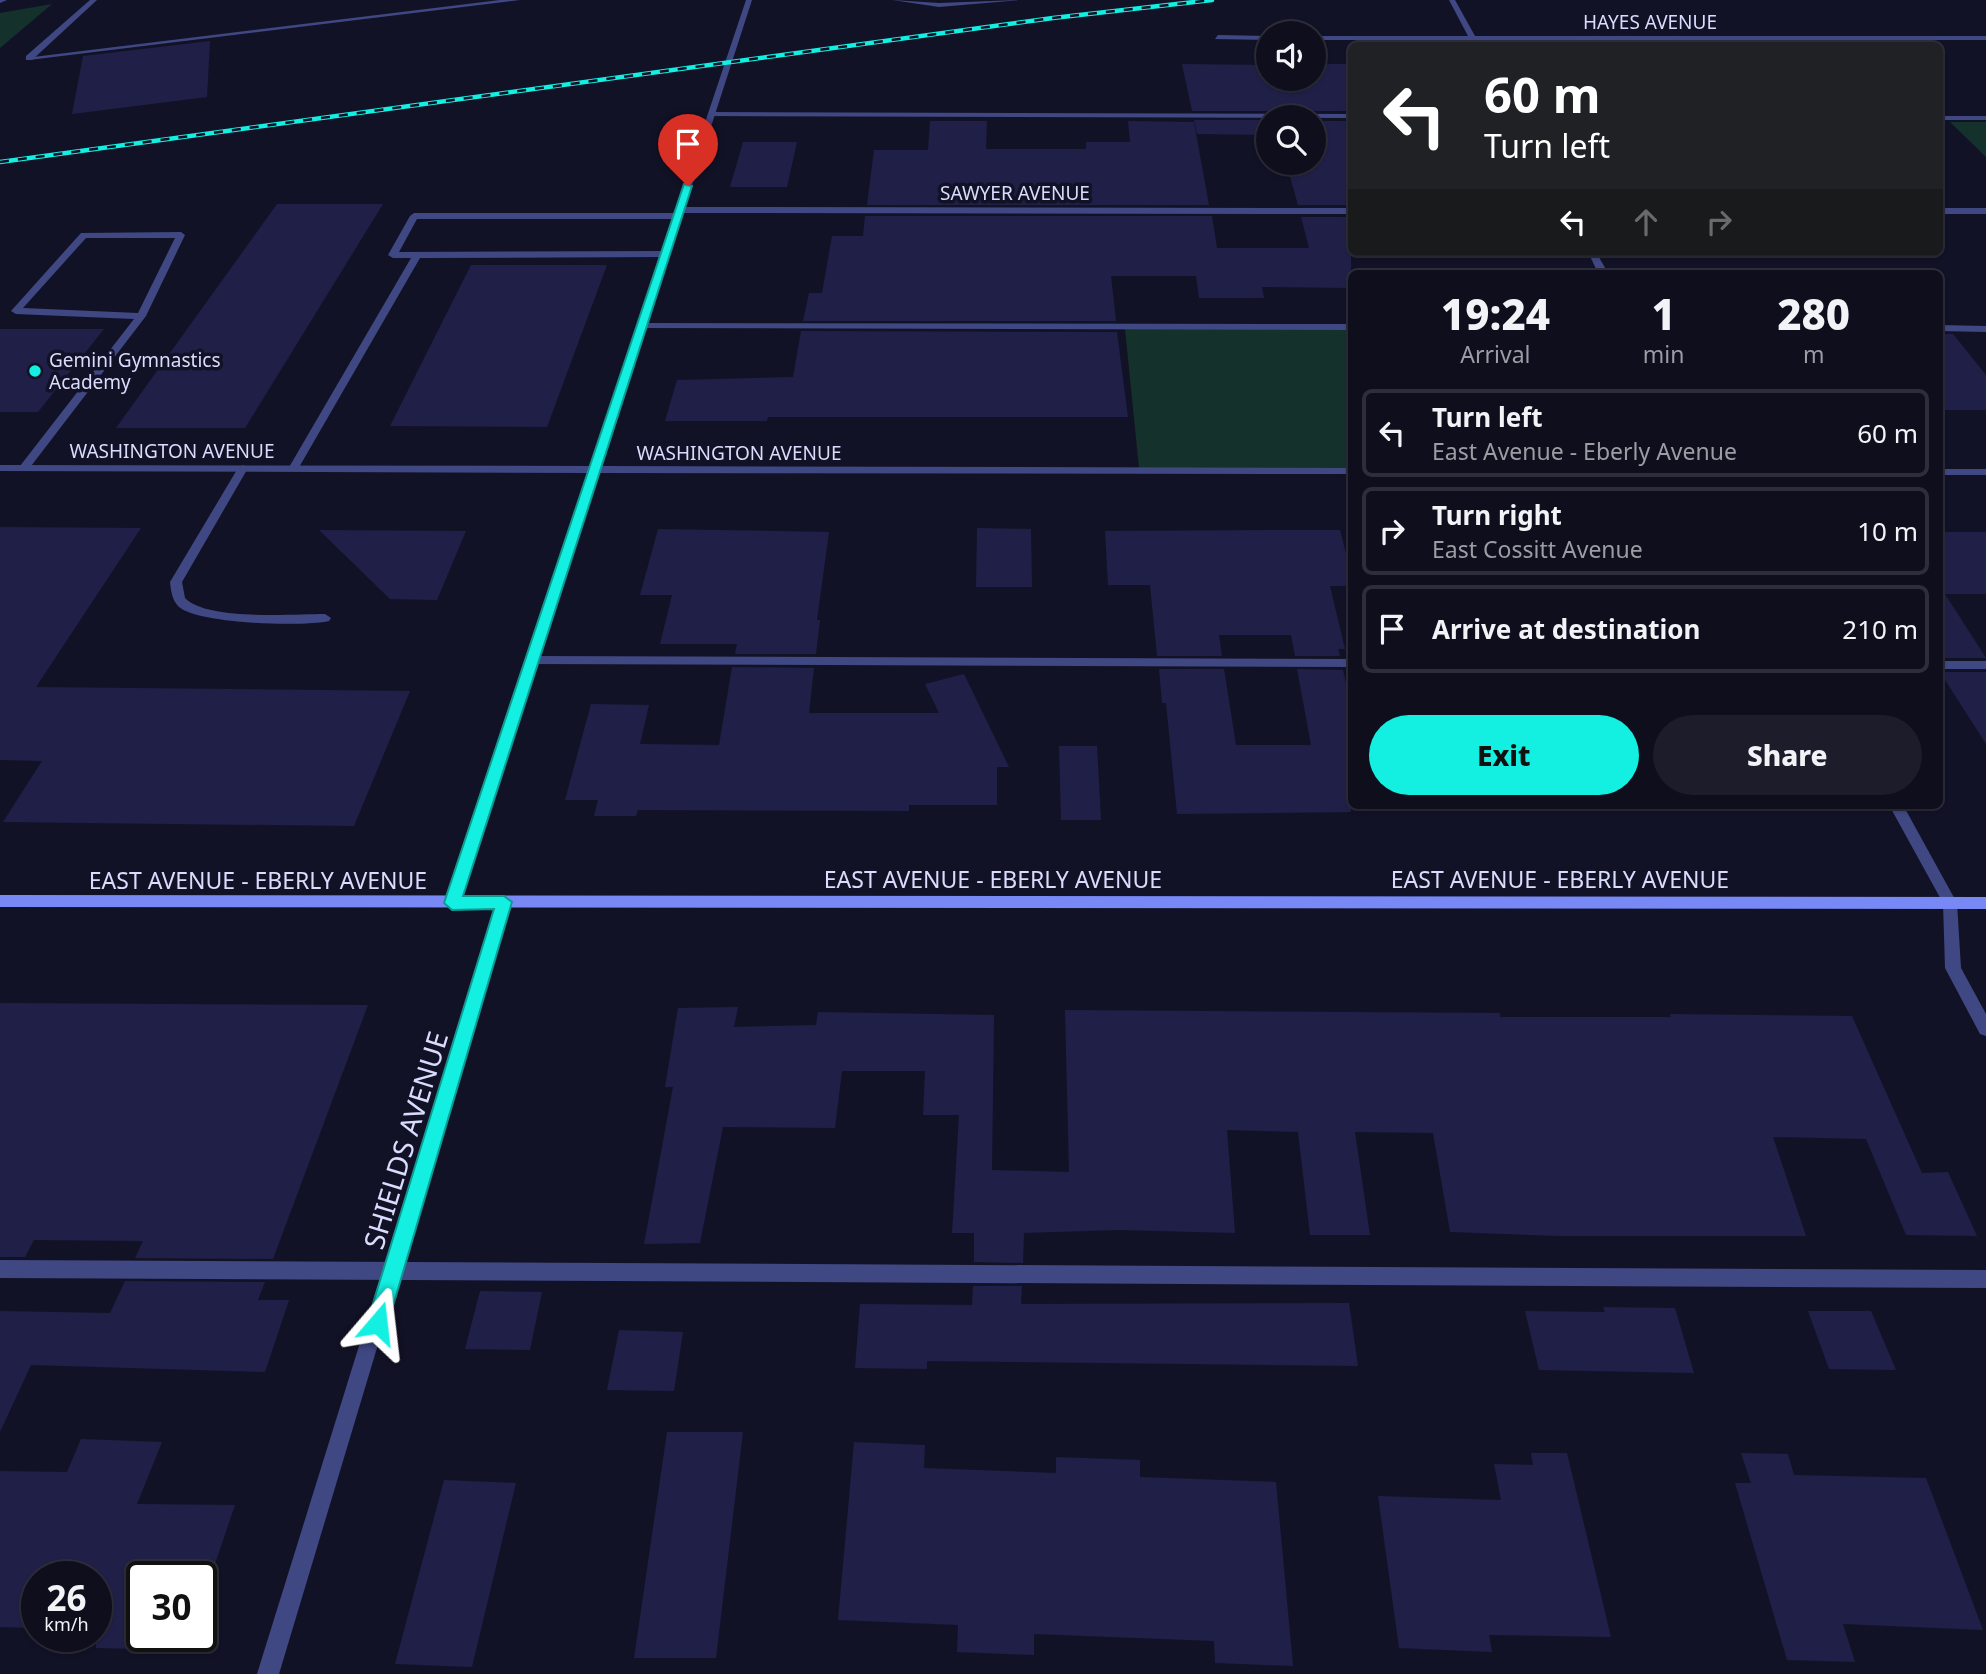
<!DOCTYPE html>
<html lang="en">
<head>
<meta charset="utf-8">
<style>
	body { margin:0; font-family:"Noto Sans",sans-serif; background:#1c1c2a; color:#f1f3f6; height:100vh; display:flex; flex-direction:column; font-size:26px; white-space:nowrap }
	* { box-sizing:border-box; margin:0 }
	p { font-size:23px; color:#9b9ca4 }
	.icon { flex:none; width:38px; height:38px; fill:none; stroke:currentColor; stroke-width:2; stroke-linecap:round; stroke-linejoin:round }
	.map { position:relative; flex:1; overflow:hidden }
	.sheet { position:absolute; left:1348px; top:270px; width:595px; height:539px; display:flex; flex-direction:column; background:#0e0e1d; border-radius:10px; box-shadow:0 2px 5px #0004,0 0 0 2px #2e2e3b }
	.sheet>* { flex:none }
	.top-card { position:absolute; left:1348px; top:42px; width:595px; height:214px; border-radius:10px; box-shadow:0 2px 5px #0004,0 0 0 2px #2e2e3b; background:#202124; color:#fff; overflow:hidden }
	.fabs { position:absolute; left:1256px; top:21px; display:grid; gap:14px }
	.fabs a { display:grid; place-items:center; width:70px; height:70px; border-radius:50%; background:#0e0e1d; box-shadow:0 2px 5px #0004,0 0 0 2px #2e2e3b; font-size:35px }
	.speed { position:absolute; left:21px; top:1561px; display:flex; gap:14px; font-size:35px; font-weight:700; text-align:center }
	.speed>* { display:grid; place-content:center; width:91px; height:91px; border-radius:50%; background:#0e0e1d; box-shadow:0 2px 5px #0004,0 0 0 2px #2e2e3b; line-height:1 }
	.speed small { font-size:18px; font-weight:400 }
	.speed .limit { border:4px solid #111; border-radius:10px; background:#fff; color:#111 }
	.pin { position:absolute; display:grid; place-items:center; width:60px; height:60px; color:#fff; margin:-72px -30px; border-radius:50% 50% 50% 0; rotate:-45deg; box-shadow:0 0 7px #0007 }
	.pin .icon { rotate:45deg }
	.me { position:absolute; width:77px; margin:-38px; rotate:17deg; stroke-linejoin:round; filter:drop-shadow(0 0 5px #0008) }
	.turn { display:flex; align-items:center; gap:24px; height:147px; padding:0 21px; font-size:32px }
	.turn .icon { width:91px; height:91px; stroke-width:2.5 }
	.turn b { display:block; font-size:49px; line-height:60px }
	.lanes { display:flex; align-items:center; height:66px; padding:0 21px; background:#0003; justify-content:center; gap:35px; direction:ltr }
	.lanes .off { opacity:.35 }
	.eta { display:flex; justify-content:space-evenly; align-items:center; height:119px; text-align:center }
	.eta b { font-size:42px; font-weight:800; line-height:49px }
	.button { display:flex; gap:14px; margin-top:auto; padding:14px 21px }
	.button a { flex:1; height:80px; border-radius:42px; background:#13f0e2; color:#111; font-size:28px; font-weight:800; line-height:80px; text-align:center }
	.button a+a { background:#1c1c2a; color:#f1f3f6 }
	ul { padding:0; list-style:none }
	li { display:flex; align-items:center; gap:21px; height:88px; margin:0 14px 10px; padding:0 7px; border:4px solid #2e2e3b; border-radius:10px }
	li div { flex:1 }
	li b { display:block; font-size:26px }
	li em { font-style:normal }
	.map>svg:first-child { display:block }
	.green { fill:#15312b }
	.building { fill:#201f47 }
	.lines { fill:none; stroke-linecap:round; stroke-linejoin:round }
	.lane { fill:#404883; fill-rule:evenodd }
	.street { fill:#404883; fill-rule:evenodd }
	.secondary { fill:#7889f6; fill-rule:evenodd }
	.rail-casing { stroke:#13f0e2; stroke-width:4.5 }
	.rail { stroke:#121227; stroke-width:2.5; stroke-dasharray:9; stroke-linecap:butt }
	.route { fill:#13f0e2; stroke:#0c9c93; stroke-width:2 }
	.poi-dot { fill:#13f0e2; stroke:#121227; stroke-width:2.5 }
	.labels { text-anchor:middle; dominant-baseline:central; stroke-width:7; stroke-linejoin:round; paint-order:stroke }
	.far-street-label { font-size:19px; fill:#dadcfd; stroke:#121227 }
	.far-poi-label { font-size:19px; fill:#dadcfd; stroke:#121227; text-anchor:start }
	.street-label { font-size:23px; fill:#dadcfd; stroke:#121227 }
	.near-street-label { font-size:28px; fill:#dadcfd; stroke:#121227 }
</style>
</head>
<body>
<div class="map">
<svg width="1986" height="1674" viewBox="0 0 1986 1674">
	<rect width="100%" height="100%" fill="#121227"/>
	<!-- green -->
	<g class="green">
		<path d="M 52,4 L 0,48 L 0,13 Z"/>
		<path d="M 1950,122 L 1986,122 L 1986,157 Z"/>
		<path d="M 1125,329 L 1351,329 L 1351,468 L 1139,468 Z"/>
	</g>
	<!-- building -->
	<g class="building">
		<path d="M 210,41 L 207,97 L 72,114 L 83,56 Z"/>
		<path d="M 1182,64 L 1269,65 L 1269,79 L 1314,79 L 1314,64 L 1351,64 L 1351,111 L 1192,111 Z"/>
		<path d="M 1194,120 L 1269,120 L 1269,135 L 1197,134 Z"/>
		<path d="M 930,121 L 987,121 L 986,149 L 1086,149 L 1086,142 L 1130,142 L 1128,121 L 1194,122 L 1209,205 L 867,205 L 874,150 L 928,150 Z"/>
		<path d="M 1314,121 L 1351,121 L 1351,205 L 1298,205 L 1286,163 L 1314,163 Z"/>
		<path d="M 743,142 L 797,142 L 787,187 L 730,187 Z"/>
		<path d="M 277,204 L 383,204 L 245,428 L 116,428 Z"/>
		<path d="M 865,216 L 1212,216 L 1217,248 L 1309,248 L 1301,217 L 1351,217 L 1351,288 L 1262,287 L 1264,298 L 1199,298 L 1196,276 L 1111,276 L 1116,321 L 803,321 L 809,293 L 822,293 L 832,236 L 863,236 Z"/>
		<path d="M 471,265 L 607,265 L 547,427 L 390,426 Z"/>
		<path d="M 0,329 L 104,329 L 38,412 L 0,412 Z"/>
		<path d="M 801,331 L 1117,332 L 1128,417 L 768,417 L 767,421 L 665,421 L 677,380 L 793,377 Z"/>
		<path d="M 1939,334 L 1953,334 L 1986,375 L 1986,410 L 1939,410 Z"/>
		<path d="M 0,527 L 141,528 L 36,687 L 410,691 L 354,826 L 3,822 L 42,761 L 0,760 Z"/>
		<path d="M 977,528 L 1031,529 L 1032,587 L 976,587 Z"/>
		<path d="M 658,529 L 829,532 L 817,620 L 820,620 L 816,654 L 735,654 L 737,644 L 660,644 L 672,595 L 640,595 Z"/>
		<path d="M 319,530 L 466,531 L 437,600 L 390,599 Z"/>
		<path d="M 1287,530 L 1340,530 L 1351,573 L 1351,586 L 1330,586 L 1345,649 L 1338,649 L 1340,656 L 1295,656 L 1291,635 L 1219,635 L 1222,656 L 1157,656 L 1150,585 L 1108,585 L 1105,531 Z"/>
		<path d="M 1939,532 L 1986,532 L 1986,594 L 1945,594 L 1986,658 L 1939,658 Z"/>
		<path d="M 732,667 L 814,668 L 809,713 L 939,713 L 925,684 L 964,674 L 1009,767 L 997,767 L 997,805 L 909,805 L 909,811 L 638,810 L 636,816 L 594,816 L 598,800 L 565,800 L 591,704 L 649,705 L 640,744 L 719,745 Z"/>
		<path d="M 1159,669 L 1224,669 L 1236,745 L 1311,745 L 1297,669 L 1343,670 L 1351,704 L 1351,812 L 1177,814 L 1166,703 L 1162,703 Z"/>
		<path d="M 1940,672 L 1986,672 L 1986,744 Z"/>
		<path d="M 1059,746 L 1097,746 L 1101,820 L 1061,820 Z"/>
		<path d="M 0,1003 L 368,1005 L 273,1259 L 135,1258 L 143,1241 L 34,1240 L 25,1257 L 0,1257 Z"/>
		<path d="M 738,1007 L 734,1027 L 816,1025 L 818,1012 L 994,1015 L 992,1170 L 1069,1172 L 1065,1010 L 1500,1013 L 1500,1017 L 1671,1017 L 1670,1014 L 1852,1016 L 1922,1173 L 1948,1172 L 1977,1236 L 1906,1235 L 1866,1139 L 1773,1137 L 1806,1236 L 1560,1236 L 1450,1232 L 1433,1133 L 1355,1132 L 1370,1235 L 1310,1235 L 1298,1132 L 1227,1130 L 1235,1233 L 1118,1230 L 1024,1233 L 1023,1263 L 974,1262 L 974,1233 L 952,1233 L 959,1115 L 923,1115 L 925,1071 L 842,1071 L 835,1128 L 723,1127 L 700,1243 L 644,1244 L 673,1087 L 665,1087 L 678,1008 Z"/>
		<path d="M 125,1281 L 265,1282 L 258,1300 L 289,1300 L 265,1372 L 31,1365 L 0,1432 L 0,1311 L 110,1313 Z"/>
		<path d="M 973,1286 L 1022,1286 L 1021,1304 L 1349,1303 L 1358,1366 L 927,1361 L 927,1369 L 855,1368 L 860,1304 L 972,1305 Z"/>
		<path d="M 480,1291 L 542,1292 L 530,1350 L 465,1349 Z"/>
		<path d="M 1603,1307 L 1675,1308 L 1694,1373 L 1539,1370 L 1525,1311 L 1605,1312 Z"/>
		<path d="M 1808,1311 L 1871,1311 L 1896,1370 L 1829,1369 Z"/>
		<path d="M 619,1330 L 683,1332 L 674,1391 L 607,1390 Z"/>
		<path d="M 667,1432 L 743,1432 L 716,1658 L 634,1658 Z"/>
		<path d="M 81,1439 L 162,1442 L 137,1504 L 235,1505 L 201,1605 L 201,1577 L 142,1577 L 142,1636 L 190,1636 L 186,1650 L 96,1648 L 96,1577 L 37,1577 L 37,1628 L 0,1627 L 0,1471 L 67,1472 Z"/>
		<path d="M 854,1442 L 925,1445 L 924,1468 L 1056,1473 L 1056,1457 L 1140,1460 L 1140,1477 L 1276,1482 L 1293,1666 L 1215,1663 L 1214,1641 L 1034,1634 L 1034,1655 L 957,1652 L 958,1625 L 838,1620 Z"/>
		<path d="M 1531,1453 L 1567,1453 L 1611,1637 L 1489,1635 L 1492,1652 L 1399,1648 L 1378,1496 L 1501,1500 L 1494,1464 L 1533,1465 Z"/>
		<path d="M 1741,1453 L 1788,1454 L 1794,1475 L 1926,1478 L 1983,1630 L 1843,1624 L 1855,1662 L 1787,1660 L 1735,1483 L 1751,1483 Z"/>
		<path d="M 444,1480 L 516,1483 L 472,1667 L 395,1664 Z"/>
	</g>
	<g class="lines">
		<!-- lane -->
		<g class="lane">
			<path d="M 500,0 L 520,0 L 29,60 L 25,58 Z"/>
			<path d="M 892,0 L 939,3 L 1020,0 L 939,7 Z"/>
			<path d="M 712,112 L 1351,114 L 1351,118 L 709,116 L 709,112 Z"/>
			<rect x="1939" y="116" width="47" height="4"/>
			<path d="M 414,213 L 678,213 L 682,216 L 678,219 L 417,219 L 399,252 L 665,251 L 670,254 L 665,257 L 420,258 L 298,469 L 297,471 L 289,471 L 288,469 L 411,258 L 393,258 L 388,255 L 410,216 Z"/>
			<path d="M 181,232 L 185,235 L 146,316 L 28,470 L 20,470 L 20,466 L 134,319 L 16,314 L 11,311 L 81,233 ZM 86,238 L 175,238 L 138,313 L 23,308 Z"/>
			<path d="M 642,323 L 1351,324 L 1351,330 L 639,328 L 639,324 Z"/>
			<path d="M 1939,325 L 1986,326 L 1986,332 L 1939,331 Z"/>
			<path d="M 243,465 L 248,468 L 182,582 L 185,598 C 207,621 293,614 325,614 L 331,618 L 329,621 C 303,627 199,624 179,607 C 172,600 171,591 170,582 L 238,468 Z"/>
			<path d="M 532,656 L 1351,659 L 1351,667 L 532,664 L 526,660 Z"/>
			<rect x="1939" y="661" width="47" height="8"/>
			<path d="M 0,1260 L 1986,1270 L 1986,1288 L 0,1278 Z"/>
		</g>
		<!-- street -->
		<g class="street">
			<path d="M 0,0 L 7,0 L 0,3 Z"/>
			<path d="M 90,0 L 97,0 L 32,60 L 26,60 L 26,56 Z"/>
			<path d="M 746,0 L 752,0 L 685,207 L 1351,208 L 1351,214 L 683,213 L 601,466 L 1351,468 L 1351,474 L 599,473 L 459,903 L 457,907 L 447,907 L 445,903 L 588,473 L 0,471 L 0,465 L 590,466 Z"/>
			<path d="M 1449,0 L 1455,0 L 1475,36 L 1986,36 L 1986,40 L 1478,40 L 1480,46 L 1474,46 L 1471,40 L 1314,40 L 1314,36 L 1468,36 Z"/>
			<path d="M 1218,35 L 1269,36 L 1269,40 L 1215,39 Z"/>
			<rect x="1939" y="208" width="47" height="6"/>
			<path d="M 1588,252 L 1596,252 L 1608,273 L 1598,273 Z"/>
			<rect x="1939" y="469" width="47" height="6"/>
			<path d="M 1889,805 L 1903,805 L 1957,903 L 1961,968 L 1986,1014 L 1986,1036 L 1980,1034 L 1945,968 L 1943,903 Z"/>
			<path d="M 504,896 L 509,898 L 511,902 L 279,1674 L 257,1674 L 497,902 L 499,898 Z"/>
		</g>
		<!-- secondary -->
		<path class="secondary" d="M 0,895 L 1986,897 L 1986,909 L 0,907 Z"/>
		<defs>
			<path id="rail" d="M 0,162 L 1053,18 L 1212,0"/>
		</defs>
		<!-- rail casing -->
		<use href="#rail" class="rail-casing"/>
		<!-- rail -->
		<use href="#rail" class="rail"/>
	</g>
	<!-- route -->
	<path class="route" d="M 684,184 L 692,186 L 463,896 L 504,896 L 512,902 L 388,1323 L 385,1330 L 378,1333 L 370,1330 L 367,1323 L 494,909 L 452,910 L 444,903 Z"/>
	<!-- markers -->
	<circle class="poi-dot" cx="35" cy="371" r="7"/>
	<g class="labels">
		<!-- far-street labels -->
		<g class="far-street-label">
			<text x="1650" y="22">HAYES AVENUE</text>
			<text x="1015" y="193">SAWYER AVENUE</text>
			<text x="172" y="451">WASHINGTON AVENUE</text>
			<text x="739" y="453">WASHINGTON AVENUE</text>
		</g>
		<!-- far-poi labels -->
		<g class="far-poi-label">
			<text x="49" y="360">Gemini Gymnastics<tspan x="49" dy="22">Academy</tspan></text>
		</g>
		<!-- street labels -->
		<g class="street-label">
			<text x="993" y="879">EAST AVENUE - EBERLY AVENUE</text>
			<text x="1560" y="879">EAST AVENUE - EBERLY AVENUE</text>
			<text x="258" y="880">EAST AVENUE - EBERLY AVENUE</text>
		</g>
		<!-- near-street labels -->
		<g class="near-street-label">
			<text transform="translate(405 1140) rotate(-73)">SHIELDS AVENUE</text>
		</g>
	</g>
</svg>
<div class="fabs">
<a><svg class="icon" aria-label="sound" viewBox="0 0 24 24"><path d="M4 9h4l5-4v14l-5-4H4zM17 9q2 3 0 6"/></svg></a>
<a><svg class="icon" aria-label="search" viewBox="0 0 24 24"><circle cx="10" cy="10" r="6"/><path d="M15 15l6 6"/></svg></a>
</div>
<div class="speed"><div>26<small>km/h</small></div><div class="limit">30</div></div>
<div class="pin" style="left:688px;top:186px;background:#d93025"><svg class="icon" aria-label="arrive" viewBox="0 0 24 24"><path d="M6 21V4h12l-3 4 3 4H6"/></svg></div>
<svg class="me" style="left:378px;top:1323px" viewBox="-20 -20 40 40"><path d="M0-17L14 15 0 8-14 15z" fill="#13f0e2" stroke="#fff" stroke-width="4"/></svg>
<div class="top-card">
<div class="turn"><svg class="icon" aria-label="left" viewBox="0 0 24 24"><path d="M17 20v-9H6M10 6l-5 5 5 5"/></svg><div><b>60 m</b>Turn left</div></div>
<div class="lanes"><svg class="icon" aria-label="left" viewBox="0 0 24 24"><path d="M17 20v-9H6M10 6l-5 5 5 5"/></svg><svg class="icon off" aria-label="ahead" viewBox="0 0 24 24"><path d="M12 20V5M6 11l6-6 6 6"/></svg><svg class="icon off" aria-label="right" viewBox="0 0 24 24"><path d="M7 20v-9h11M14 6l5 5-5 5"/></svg></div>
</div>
<section class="sheet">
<div class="eta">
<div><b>19:24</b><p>Arrival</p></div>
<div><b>1</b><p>min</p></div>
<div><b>280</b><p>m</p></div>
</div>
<ul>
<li><svg class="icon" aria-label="left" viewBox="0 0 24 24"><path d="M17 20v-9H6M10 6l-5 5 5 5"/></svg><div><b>Turn left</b><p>East Avenue - Eberly Avenue</p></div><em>60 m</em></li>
<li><svg class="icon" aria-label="right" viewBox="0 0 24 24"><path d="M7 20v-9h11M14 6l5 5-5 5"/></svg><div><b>Turn right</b><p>East Cossitt Avenue</p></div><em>10 m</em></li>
<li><svg class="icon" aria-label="arrive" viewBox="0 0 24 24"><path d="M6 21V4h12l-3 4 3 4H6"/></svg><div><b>Arrive at destination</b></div><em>210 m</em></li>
</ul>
<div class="button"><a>Exit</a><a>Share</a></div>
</section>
</div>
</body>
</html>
